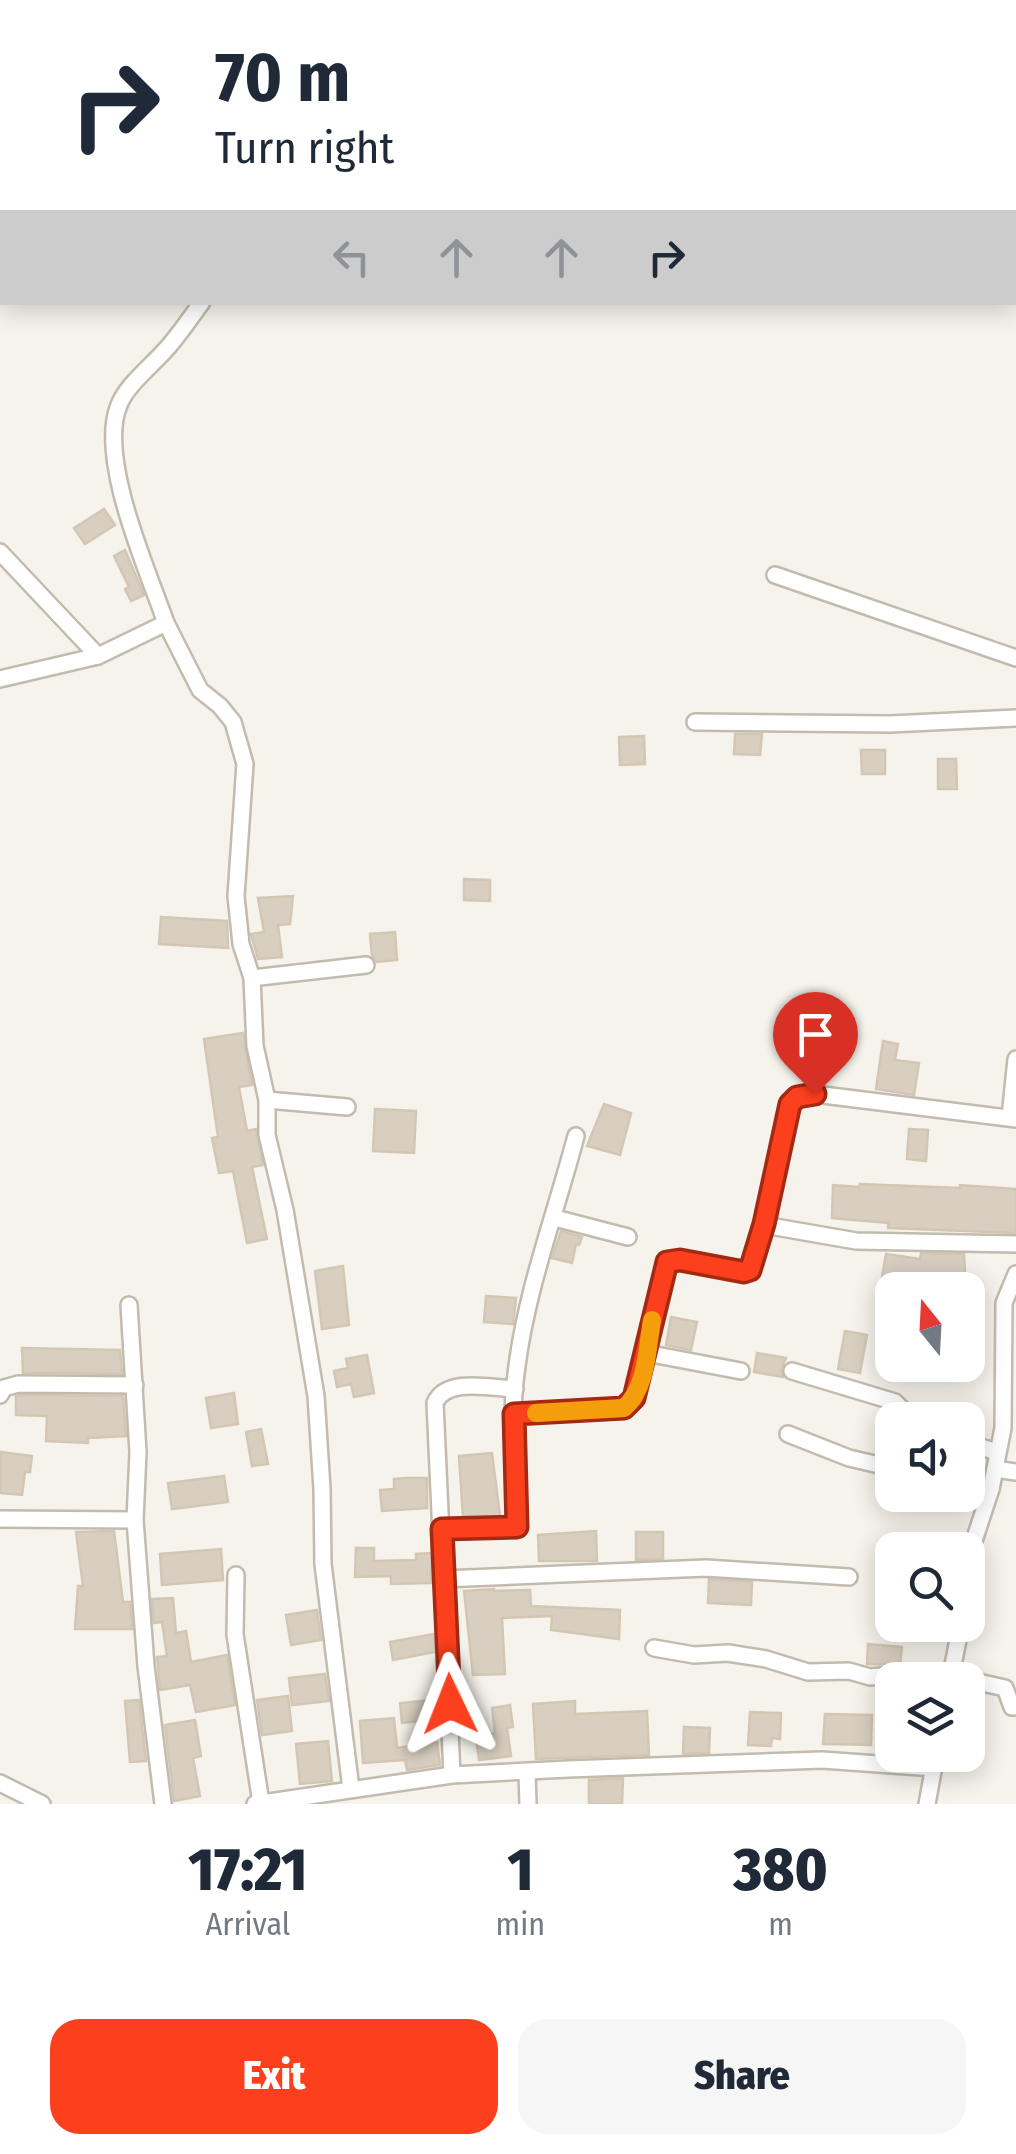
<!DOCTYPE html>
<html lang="en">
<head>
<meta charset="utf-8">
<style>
	body { margin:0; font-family:"Fira Sans Condensed",sans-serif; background:#f6f6f7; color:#1f2937; height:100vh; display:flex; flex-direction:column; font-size:38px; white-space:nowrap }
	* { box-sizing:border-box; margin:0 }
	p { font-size:32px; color:#747a83 }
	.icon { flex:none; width:55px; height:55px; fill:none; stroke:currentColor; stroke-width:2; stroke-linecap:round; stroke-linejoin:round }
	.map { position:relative; height:1804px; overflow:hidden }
	.panel { display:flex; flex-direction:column; background:#fff; flex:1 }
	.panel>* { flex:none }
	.top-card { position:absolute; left:0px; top:0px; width:1018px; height:305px; box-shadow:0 5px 25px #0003; background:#fff; color:#1f2937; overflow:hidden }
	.needle { width:65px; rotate:342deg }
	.controls { position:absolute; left:875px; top:1272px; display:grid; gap:20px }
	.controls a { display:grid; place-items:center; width:110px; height:110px; border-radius:20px; background:#fff; box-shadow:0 5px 25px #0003; font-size:50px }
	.pin { position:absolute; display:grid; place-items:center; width:85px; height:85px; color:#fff; margin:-102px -42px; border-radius:50% 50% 50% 0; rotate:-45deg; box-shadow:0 0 10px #0007 }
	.pin .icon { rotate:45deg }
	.me { position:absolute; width:110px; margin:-55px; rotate:358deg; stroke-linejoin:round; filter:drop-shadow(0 0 8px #0008) }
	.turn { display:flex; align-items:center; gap:35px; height:210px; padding:0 50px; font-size:45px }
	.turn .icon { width:130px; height:130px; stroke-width:2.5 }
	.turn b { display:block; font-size:70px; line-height:85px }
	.lanes { display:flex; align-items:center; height:95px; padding:0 50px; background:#0003; justify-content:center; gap:50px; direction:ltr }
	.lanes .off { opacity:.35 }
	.eta { display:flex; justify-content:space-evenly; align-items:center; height:170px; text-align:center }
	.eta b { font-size:60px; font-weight:800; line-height:70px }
	.primary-button { display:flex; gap:20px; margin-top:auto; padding:20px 50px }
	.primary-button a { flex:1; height:115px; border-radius:30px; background:#fc3f1d; color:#fff; font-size:40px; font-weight:800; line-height:115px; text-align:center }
	.primary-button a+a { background:#f6f6f7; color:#1f2937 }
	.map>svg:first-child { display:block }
	.building { fill:#d8cfc1; stroke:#d3c7b4; stroke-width:2.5 }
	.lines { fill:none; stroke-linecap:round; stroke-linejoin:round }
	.street-casing { stroke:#c2bbae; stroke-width:20 }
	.street { stroke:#fff; stroke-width:15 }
	.route-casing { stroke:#a42913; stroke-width:25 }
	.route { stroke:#fc3f1d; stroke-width:18 }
	.slow { stroke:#f59e0b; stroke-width:18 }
</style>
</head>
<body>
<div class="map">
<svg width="1016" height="1804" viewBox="0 0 1016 1804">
	<rect width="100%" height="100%" fill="#f6f3ec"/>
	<!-- building -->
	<g class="building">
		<path d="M 104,509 L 115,525 L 85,544 L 74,528 Z"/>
		<path d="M 125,550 L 144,595 L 131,601 L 125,589 L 129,587 L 114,556 Z"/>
		<path d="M 735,734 L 762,734 L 760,755 L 734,754 Z"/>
		<path d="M 644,736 L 645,764 L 620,765 L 619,737 Z"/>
		<path d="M 861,750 L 885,750 L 885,774 L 862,774 Z"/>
		<path d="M 938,759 L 956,759 L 957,789 L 938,789 Z"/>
		<path d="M 464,879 L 490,880 L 490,901 L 464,900 Z"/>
		<path d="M 293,896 L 290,924 L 278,925 L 282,957 L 258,959 L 251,934 L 264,932 L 258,898 Z"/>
		<path d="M 161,917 L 227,921 L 228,948 L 159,944 Z"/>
		<path d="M 395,932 L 397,960 L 377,962 L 372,956 L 370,934 Z"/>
		<path d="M 243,1033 L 252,1085 L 239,1087 L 247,1131 L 256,1129 L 263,1165 L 252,1167 L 267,1239 L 247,1243 L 233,1171 L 219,1173 L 212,1138 L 218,1137 L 204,1039 Z"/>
		<path d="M 883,1041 L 898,1044 L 895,1060 L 919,1063 L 914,1095 L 876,1089 Z"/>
		<path d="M 604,1104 L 631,1113 L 620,1155 L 587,1146 Z"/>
		<path d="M 375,1109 L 416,1111 L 414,1153 L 373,1151 Z"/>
		<path d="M 909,1129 L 928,1130 L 926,1161 L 907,1159 Z"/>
		<path d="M 860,1184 L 960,1188 L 960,1185 L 1016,1189 L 1016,1233 L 888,1228 L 888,1223 L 832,1218 L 833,1185 L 859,1187 Z"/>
		<path d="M 561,1231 L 582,1237 L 579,1245 L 576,1244 L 572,1263 L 552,1258 Z"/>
		<path d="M 921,1253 L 964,1254 L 966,1290 L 892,1290 L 892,1302 L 878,1299 L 886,1254 L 920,1259 Z"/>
		<path d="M 343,1266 L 349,1325 L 322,1329 L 315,1271 Z"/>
		<path d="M 486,1296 L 516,1298 L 513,1324 L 484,1322 Z"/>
		<path d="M 671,1317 L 697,1322 L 691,1350 L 666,1345 Z"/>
		<path d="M 845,1331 L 867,1335 L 860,1373 L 838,1369 Z"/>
		<path d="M 22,1348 L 120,1350 L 122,1374 L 23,1373 Z"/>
		<path d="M 757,1353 L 786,1358 L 781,1369 L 783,1377 L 754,1372 Z"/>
		<path d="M 367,1355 L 374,1393 L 354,1397 L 351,1384 L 337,1387 L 334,1371 L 348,1368 L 346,1359 Z"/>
		<path d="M 234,1393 L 238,1424 L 211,1428 L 206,1398 Z"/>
		<path d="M 20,1395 L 123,1396 L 126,1436 L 88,1438 L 88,1443 L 46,1441 L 47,1416 L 16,1415 L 16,1396 Z"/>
		<path d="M 261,1429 L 268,1464 L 252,1466 L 246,1432 Z"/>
		<path d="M 1,1452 L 32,1456 L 30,1472 L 25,1472 L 22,1495 L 0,1493 Z"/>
		<path d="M 492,1453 L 500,1516 L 463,1517 L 459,1456 Z"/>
		<path d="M 224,1476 L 228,1502 L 172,1509 L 168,1483 Z"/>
		<path d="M 406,1478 L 427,1478 L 427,1508 L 382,1511 L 380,1490 L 394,1489 L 394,1479 Z"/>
		<path d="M 114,1531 L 123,1602 L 130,1602 L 132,1629 L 75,1629 L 78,1586 L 83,1586 L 76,1532 Z"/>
		<path d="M 596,1531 L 597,1561 L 539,1561 L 538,1535 Z"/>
		<path d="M 636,1532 L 663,1532 L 663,1559 L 636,1560 Z"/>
		<path d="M 356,1548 L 374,1548 L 374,1561 L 416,1560 L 416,1554 L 431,1553 L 432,1583 L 391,1584 L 391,1576 L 355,1577 Z"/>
		<path d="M 221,1549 L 223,1580 L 162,1585 L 160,1554 Z"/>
		<path d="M 709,1579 L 752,1582 L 751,1605 L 708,1603 Z"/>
		<path d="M 494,1589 L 494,1591 L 530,1590 L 531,1606 L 620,1610 L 619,1639 L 551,1630 L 552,1616 L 502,1618 L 505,1674 L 473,1675 L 464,1591 Z"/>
		<path d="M 173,1598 L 176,1633 L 186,1631 L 191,1662 L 227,1655 L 235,1705 L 196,1712 L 190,1685 L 160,1690 L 157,1657 L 167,1656 L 162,1622 L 154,1623 L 152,1599 Z"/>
		<path d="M 317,1610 L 321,1640 L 291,1645 L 286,1615 Z"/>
		<path d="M 434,1634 L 435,1652 L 393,1660 L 390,1642 Z"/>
		<path d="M 868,1644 L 902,1647 L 900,1665 L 867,1664 Z"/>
		<path d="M 325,1674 L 329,1701 L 292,1705 L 289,1678 Z"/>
		<path d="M 288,1696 L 292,1731 L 262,1735 L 257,1700 Z"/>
		<path d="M 139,1700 L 146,1761 L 130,1762 L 125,1701 Z"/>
		<path d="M 431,1700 L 433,1720 L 402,1723 L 400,1703 Z"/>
		<path d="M 575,1701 L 575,1714 L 647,1711 L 649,1755 L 536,1759 L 533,1704 Z"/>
		<path d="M 510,1705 L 513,1727 L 507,1728 L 511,1756 L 479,1760 L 476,1738 L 495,1733 L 492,1708 Z"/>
		<path d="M 750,1712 L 781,1713 L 780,1739 L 772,1738 L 771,1746 L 748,1745 Z"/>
		<path d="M 825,1714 L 872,1715 L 871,1745 L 823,1744 Z"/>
		<path d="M 394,1718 L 397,1748 L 437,1742 L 440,1765 L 407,1770 L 405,1760 L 363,1763 L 360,1721 Z"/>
		<path d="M 195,1720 L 201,1756 L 193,1758 L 200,1796 L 174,1801 L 165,1725 Z"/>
		<path d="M 684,1727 L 710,1728 L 709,1753 L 683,1754 Z"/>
		<path d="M 328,1741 L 332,1781 L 300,1784 L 296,1744 Z"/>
		<path d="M 623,1778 L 622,1804 L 589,1804 L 589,1780 Z"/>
	</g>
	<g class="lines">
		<defs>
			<g id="street">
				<path d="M 7,0 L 8,2"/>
				<path d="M 369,2 L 369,0"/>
				<path d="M 0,552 L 98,656 L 166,623 L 200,690 L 220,706 L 233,722 L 245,764 L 236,896 L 241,944 L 252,978 L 255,1046 L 267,1100 L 267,1135 L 285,1210 L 316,1396 L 322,1489 L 323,1564 L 351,1789"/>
				<path d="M 775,575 L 1016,658"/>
				<path d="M 166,623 C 148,571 97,458 119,405 C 127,384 154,364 169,346 C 181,332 191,317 202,302"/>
				<path d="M 0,679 L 98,656"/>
				<path d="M 695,722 L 890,724 L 1016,718"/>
				<path d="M 252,978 L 366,965"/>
				<path d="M 267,1100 L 347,1107"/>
				<path d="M 1010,1117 L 1016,1059"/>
				<path d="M 555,1218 L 628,1237"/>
				<path d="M 764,1225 L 856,1241 L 1016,1244"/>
				<path d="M 129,1305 L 138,1452 L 135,1520 L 146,1666 L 163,1804"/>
				<path d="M 646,1353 L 741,1371"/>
				<path d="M 792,1371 L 895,1402 L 913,1420"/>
				<path d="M 0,1395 L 4,1388 L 18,1384 L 135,1385"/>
				<path d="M 514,1414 L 624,1408 L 634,1398 L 641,1380 L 667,1262 L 679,1260 L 744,1273 L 755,1263 L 790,1103 L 797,1097 L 815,1094 L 1016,1119"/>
				<path d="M 788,1434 L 849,1458 L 892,1468"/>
				<path d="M 968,1443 L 997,1452"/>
				<path d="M 995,1469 L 1016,1472"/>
				<path d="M 968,1484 L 991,1489"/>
				<path d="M 0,1519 L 135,1520"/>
				<path d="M 442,1529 L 517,1527 C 514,1474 509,1419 517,1366 C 527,1288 556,1212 576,1136"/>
				<path d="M 236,1575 L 235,1634 L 261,1803"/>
				<path d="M 968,1575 L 971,1550 L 991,1489 L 1003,1428 L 1004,1303 L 1016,1274"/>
				<path d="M 443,1579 L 706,1568 L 849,1577"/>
				<path d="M 654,1648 L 694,1655 L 728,1653 L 766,1659 L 808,1672 L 849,1671 L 870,1677 L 894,1675 L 915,1680"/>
				<path d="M 951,1676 L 1005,1688 L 1012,1707 L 1016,1707"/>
				<path d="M 950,1680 L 961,1625"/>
				<path d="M 527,1773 L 528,1804"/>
				<path d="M 452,1775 L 435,1403 C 446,1377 491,1388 515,1389"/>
				<path d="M 0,1783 L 42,1804"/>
				<path d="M 255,1804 L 452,1775 L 568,1769 L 822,1760 L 934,1768"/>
				<path d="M 927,1804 L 936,1755"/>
			</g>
		</defs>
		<!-- street casing -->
		<use href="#street" class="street-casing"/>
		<!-- street -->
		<use href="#street" class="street"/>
	</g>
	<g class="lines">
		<defs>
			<path id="route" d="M 450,1704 L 442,1529 L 517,1527 L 514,1414 L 624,1408 L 634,1398 L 667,1262 L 680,1260 L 744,1272 L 750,1270 L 764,1224 L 790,1104 L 797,1097 L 815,1094"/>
		</defs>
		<!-- route casing -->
		<use href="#route" class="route-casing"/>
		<!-- route -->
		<use href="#route" class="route"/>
		<!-- slow -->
		<path class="slow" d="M 536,1413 L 624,1408 C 647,1388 647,1349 652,1320"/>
	</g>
</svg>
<div class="controls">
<a><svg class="needle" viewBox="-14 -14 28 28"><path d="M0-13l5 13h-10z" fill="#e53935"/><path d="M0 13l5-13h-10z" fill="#747a83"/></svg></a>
<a><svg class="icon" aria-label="sound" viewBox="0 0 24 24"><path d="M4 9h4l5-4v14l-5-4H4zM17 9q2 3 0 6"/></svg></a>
<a><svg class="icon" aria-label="search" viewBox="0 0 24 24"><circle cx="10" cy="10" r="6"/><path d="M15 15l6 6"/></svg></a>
<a><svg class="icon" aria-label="layers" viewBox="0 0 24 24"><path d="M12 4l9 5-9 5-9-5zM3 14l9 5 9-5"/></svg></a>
</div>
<div class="pin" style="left:815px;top:1094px;background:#d93025"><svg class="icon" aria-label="arrive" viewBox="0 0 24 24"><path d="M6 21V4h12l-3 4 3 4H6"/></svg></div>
<svg class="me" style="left:450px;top:1704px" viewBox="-20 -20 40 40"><path d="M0-17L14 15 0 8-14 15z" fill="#fc3f1d" stroke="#fff" stroke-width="4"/></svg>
<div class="top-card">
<div class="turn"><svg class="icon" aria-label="right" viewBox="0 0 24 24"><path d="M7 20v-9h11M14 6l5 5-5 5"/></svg><div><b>70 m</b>Turn right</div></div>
<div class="lanes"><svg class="icon off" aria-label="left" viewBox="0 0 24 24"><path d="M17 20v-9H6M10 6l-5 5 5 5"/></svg><svg class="icon off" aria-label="ahead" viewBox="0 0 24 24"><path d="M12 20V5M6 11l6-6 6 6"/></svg><svg class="icon off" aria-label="ahead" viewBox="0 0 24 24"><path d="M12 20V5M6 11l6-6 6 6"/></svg><svg class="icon" aria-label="right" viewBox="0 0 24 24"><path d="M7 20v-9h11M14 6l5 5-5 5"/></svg></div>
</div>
</div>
<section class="panel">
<div class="eta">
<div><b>17:21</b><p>Arrival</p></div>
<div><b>1</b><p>min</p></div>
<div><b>380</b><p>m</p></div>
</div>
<div class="primary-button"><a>Exit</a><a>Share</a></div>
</section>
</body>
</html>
